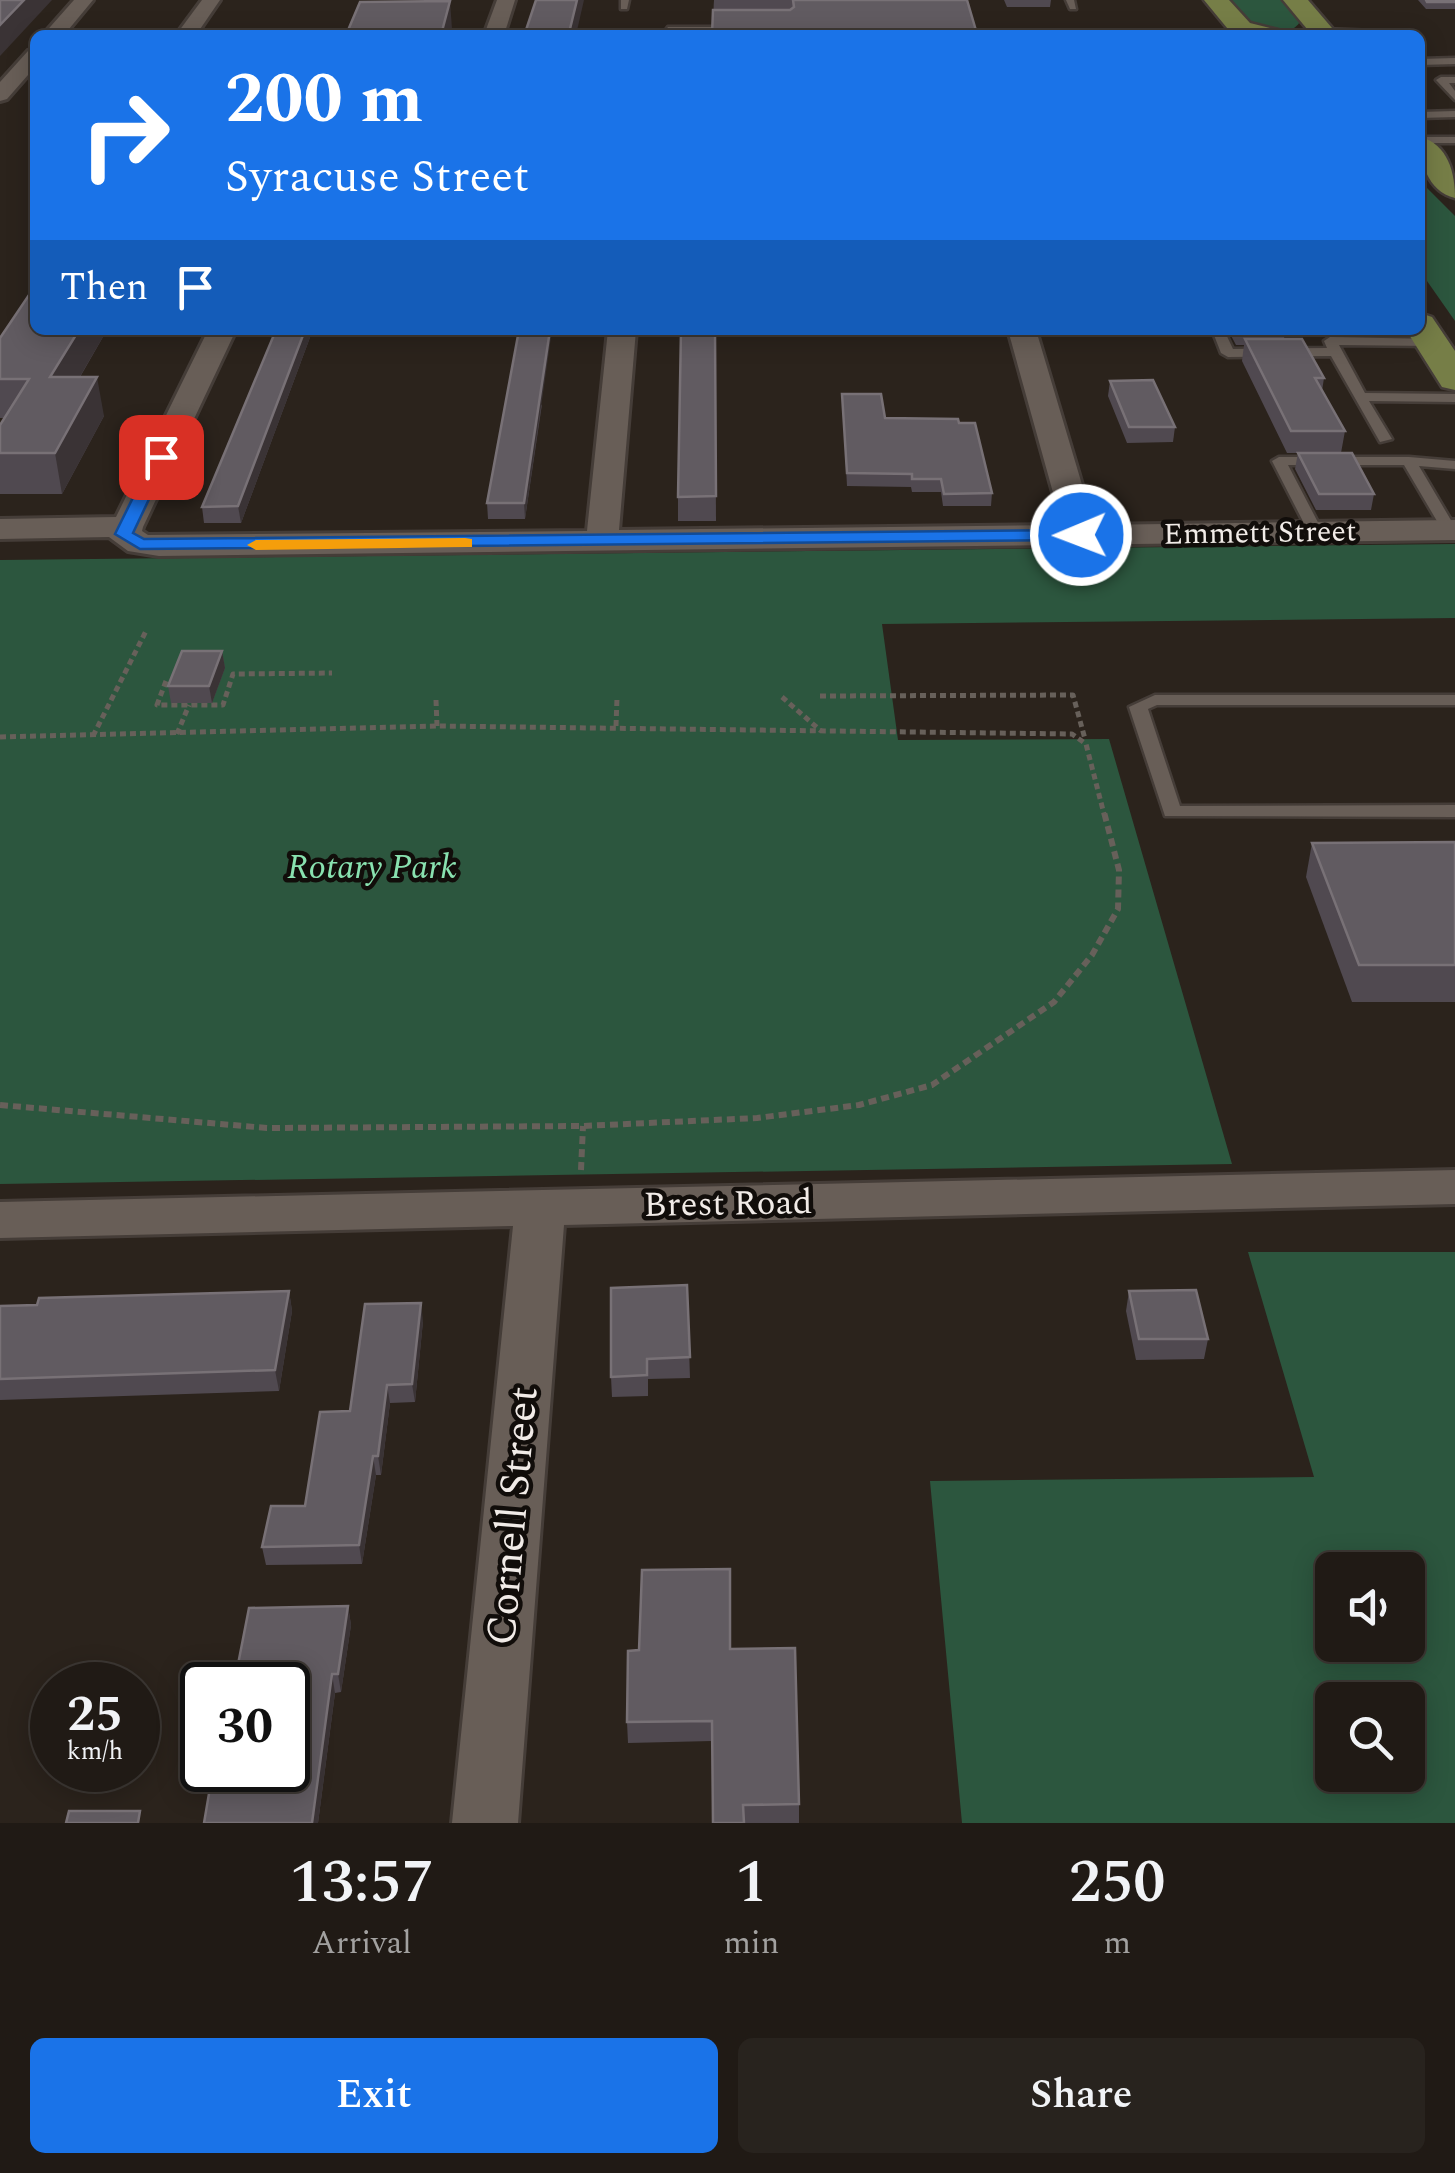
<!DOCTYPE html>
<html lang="en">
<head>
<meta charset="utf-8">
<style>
	body { margin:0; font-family:Spectral,serif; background:#28231e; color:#f1f3f6; height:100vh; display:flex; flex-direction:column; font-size:38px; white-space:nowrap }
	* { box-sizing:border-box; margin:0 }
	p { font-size:32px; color:#a2a1a0 }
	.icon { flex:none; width:55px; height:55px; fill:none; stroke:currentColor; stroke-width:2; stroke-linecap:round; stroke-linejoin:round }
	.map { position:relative; height:1823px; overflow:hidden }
	.drawer { display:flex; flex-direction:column; background:#201a15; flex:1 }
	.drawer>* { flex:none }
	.guide { position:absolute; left:30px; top:30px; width:1395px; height:305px; border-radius:15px; box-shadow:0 5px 25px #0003,0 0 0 2px #3d3834; background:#1a73e8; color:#fff; overflow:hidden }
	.fabs { position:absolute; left:1315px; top:1552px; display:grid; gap:20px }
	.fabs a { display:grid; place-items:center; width:110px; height:110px; border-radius:15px; background:#201a15; box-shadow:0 5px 25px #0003,0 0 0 2px #3d3834; font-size:50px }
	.speed { position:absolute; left:30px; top:1662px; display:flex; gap:20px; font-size:50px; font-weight:700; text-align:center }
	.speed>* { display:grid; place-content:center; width:130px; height:130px; border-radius:50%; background:#201a15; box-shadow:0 5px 25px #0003,0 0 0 2px #3d3834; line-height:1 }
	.speed small { font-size:25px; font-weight:400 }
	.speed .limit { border:5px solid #111; border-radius:15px; background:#fff; color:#111 }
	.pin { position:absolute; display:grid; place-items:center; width:85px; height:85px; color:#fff; margin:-42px; border-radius:20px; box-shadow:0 5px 15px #0006 }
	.me { position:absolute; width:110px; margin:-55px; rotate:269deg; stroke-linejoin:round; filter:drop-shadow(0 0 8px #0008) }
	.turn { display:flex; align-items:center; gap:35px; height:210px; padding:0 30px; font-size:45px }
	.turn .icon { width:130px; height:130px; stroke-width:2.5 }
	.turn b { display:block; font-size:70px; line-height:85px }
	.then { display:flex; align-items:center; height:95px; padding:0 30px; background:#0003; gap:20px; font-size:38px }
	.eta { display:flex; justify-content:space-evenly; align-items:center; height:170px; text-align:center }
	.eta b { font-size:60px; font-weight:600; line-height:70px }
	.button { display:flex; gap:20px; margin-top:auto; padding:20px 30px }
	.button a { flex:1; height:115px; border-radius:15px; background:#1a73e8; color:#fff; font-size:40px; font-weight:600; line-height:115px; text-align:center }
	.button a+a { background:#28231e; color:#f1f3f6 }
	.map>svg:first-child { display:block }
	.green { fill:#2c563e; fill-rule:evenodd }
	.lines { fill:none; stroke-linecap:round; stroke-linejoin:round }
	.lane-casing { stroke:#453d38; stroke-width:5 }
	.street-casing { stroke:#453d38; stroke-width:6 }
	.primary-casing { stroke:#453d38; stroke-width:5 }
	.path-far1 { stroke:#67605a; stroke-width:5; stroke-dasharray:6 4; stroke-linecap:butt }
	.path { stroke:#67605a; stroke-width:6; stroke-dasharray:8 5; stroke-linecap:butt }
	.lane { fill:#685e57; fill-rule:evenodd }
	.street { fill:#685e57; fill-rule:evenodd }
	.primary { fill:#767e47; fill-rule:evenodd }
	.wall { fill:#504950 }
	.shaded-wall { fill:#3a3335 }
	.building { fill:#615b61; stroke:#787176; stroke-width:2.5 }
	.route { fill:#1a73e8; stroke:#114b97; stroke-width:2.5 }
	.slow { fill:#f59e0b }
	.labels { text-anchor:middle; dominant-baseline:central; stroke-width:9; stroke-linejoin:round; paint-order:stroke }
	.far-street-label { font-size:30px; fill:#f1ebe7; stroke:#110d0a }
	.park-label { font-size:35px; font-style:italic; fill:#89e2b0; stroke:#110d0a }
	.street-label { font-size:35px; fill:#f1ebe7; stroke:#110d0a }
	.near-street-label { font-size:42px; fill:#f1ebe7; stroke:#110d0a }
</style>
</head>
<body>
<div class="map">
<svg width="1455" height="1823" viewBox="0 0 1455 1823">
	<rect width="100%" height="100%" fill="#2b231c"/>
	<!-- green -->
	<g class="green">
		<path d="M 1223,0 L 1281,0 L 1300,22 C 1282,47 1241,18 1223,0 Z"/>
		<path d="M 1420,181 L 1455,216 L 1455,321 L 1420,271 Z"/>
		<path d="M 1455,544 L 1455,618 L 882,624 L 898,740 L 1109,739 L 1232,1164 L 0,1184 L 0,560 Z"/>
		<path d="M 1248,1252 L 1455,1252 L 1455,1823 L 962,1823 L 930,1481 L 1314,1477 ZM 1408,1570 L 1408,1645 L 1332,1645 L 1332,1570 ZM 1408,1700 L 1408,1775 L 1332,1775 L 1332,1700 Z"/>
	</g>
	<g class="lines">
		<defs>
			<g id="lane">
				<path d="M 621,0 L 629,0 L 627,9 L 621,9 Z"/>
				<path d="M 1066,0 L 1074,0 L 1076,9 L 1070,9 Z"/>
				<path d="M 668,27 L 785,27 L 790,30 L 790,35 L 662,35 Z"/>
				<path d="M 1322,29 L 1402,32 L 1407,35 L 1319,34 Z"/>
				<path d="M 1455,58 L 1455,64 L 1420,65 L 1420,59 Z"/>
				<path d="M 1441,77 L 1455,77 L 1455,83 L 1449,83 L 1455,91 L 1455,100 L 1436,80 Z"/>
				<path d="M 1455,111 L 1455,117 L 1420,118 L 1420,112 Z"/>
				<rect x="1420" y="137" width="35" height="6"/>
				<path d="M 1212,330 L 1224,330 L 1233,349 L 1327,348 L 1324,341 L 1330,337 L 1437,339 L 1437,345 L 1432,346 L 1339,345 L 1365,393 L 1455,394 L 1455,402 L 1369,401 L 1392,439 L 1380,442 L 1331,356 L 1228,357 L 1221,353 Z"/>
				<path d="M 1409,457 L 1455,461 L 1455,469 L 1419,466 L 1455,527 L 1454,533 L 1444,533 L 1404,465 L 1288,465 L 1323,532 L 1320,535 L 1310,535 L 1272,461 L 1279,457 Z"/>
				<path d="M 1155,695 L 1455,695 L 1455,705 L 1157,705 L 1148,709 L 1180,806 L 1455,805 L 1455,817 L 1165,816 L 1129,707 Z"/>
			</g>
			<g id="street">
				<path d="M 74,0 L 93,0 L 64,35 L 43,35 Z"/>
				<path d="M 202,0 L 220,0 L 196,35 L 176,35 Z"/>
				<path d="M 497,0 L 515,0 L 504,35 L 484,35 Z"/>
				<path d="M 35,49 L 35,67 L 7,99 L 0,101 L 0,82 L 28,51 Z"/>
				<path d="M 208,330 L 236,330 L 143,527 L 142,531 L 148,535 L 587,531 L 608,330 L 636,330 L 619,530 L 1062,525 L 1008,330 L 1036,330 L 1094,525 L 1455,520 L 1455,540 L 159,556 L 128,551 L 109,537 L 0,539 L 0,519 L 116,517 Z"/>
				<path d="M 1455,1170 L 1455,1204 L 564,1225 L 518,1823 L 452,1823 L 513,1226 L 0,1238 L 0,1202 Z"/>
			</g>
			<g id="primary">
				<path d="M 1204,0 L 1229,0 L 1250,23 L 1278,30 L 1282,35 L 1232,34 Z"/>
				<path d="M 1283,0 L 1308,0 L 1338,35 L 1312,35 Z"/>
				<path d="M 1420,137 C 1448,144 1455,173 1455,198 C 1427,191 1420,162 1420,137 Z"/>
				<path d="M 1420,313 L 1432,317 L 1455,351 L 1455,390 L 1442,387 L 1406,330 L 1420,330 Z"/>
			</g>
		</defs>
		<!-- lane casing -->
		<use href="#lane" class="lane-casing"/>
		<!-- street casing -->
		<use href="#street" class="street-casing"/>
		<!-- primary casing -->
		<use href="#primary" class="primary-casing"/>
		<!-- path-far1 -->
		<g class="path-far1">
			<path d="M 166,681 L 157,705 L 223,705 L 233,674 L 332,673"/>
			<path d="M 820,696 L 1073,695 L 1085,739"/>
			<path d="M 782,697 L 821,731"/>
			<path d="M 436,700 L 437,726"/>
			<path d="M 616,726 L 617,698"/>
			<path d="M 177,734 L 189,705"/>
			<path d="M 93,736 L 146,631"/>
			<path d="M 0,737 L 437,726 L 1072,734 L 1086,744 L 1104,814"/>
		</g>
		<!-- path -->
		<g class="path">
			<path d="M 0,1105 L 267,1128 L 583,1126 L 757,1118 L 859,1105 L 932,1085 L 1054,1002 L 1092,955 L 1118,909 L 1119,870 L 1104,812"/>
			<path d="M 581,1170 L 583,1126"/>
		</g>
		<!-- lane -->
		<use href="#lane" class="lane"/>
		<!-- street -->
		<use href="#street" class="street"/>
		<!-- primary -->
		<use href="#primary" class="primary"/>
	</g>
	<!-- wall -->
	<g class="wall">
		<path d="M 536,0 L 576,35 L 526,35 Z"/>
		<path d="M 714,0 L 967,0 L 977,35 L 712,35 Z"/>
		<path d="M 1004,0 L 1051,0 L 1050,7 L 1007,7 Z"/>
		<path d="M 1418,0 L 1455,0 L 1455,9 L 1426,9 Z"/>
		<path d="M 35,330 L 107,330 L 80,377 L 104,416 L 62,494 L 0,494 L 0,425 L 5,418 L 0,418 L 0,338 Z"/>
		<path d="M 715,330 L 716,521 L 678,521 L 678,497 Z"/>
		<path d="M 1228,330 L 1285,330 L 1284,339 L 1324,378 L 1322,391 L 1345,431 L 1341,453 L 1374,494 L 1371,510 L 1316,510 L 1295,469 L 1298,453 L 1287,453 L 1242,361 L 1244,345 L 1236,345 Z"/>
		<path d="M 312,332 L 241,523 L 204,523 L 202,507 Z"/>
		<path d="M 1110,381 L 1175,427 L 1173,442 L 1127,443 L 1108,396 Z"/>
		<path d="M 842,394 L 885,418 L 959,423 L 992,493 L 991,506 L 943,506 L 941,492 L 912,492 L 911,487 L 847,486 Z"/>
		<path d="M 542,404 L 525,519 L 488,519 L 487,503 Z"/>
		<path d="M 222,651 L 225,668 L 212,703 L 171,703 L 168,686 Z"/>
		<path d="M 1455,842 L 1455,1002 L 1352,1002 L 1306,877 L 1312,843 Z"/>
		<path d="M 687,1285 L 690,1378 L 648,1379 L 648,1396 L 612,1397 L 611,1377 Z"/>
		<path d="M 289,1291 L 292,1311 L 279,1391 L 0,1400 L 0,1306 Z"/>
		<path d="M 1129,1291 L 1208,1339 L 1204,1359 L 1136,1360 L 1126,1311 Z"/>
		<path d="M 423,1321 L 415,1402 L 390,1403 L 381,1475 L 376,1475 L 362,1564 L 266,1565 L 262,1547 L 305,1506 L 350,1411 Z"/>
		<path d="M 348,1606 L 351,1625 L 341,1692 L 335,1693 L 318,1823 L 204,1823 Z"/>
		<path d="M 730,1649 L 799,1804 L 799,1823 L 713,1823 L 712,1741 L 628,1743 L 627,1722 Z"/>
	</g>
	<!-- shaded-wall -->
	<g class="shaded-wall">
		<path d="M 24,0 L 52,0 L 0,56 L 0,25 Z"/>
		<path d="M 577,0 L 584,0 L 576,35 L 569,35 Z"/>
		<path d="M 450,1 L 452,29 L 451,35 L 441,35 Z"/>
		<path d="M 79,330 L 107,330 L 57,416 L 50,377 Z"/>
		<path d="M 305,330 L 312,330 L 312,332 L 241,523 L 238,506 Z"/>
		<path d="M 550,330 L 552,330 L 525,519 L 524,503 Z"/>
		<path d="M 97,377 L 104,416 L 62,494 L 55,453 Z"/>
		<path d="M 222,651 L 225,668 L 212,703 L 209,686 Z"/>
		<path d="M 289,1291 L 292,1311 L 279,1391 L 275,1370 Z"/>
		<path d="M 421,1303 L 423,1321 L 415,1402 L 412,1384 Z"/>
		<path d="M 387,1385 L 390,1403 L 381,1475 L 378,1456 Z"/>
		<path d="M 373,1456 L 376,1475 L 362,1564 L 359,1545 Z"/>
		<path d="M 348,1606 L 351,1625 L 341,1692 L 338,1674 Z"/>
		<path d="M 332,1674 L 335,1693 L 318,1823 L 312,1823 Z"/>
	</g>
	<!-- building -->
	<g class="building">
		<path d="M 0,0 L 24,0 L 0,25 Z"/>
		<path d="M 536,0 L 577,0 L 569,33 L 525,33 Z"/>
		<path d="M 793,0 L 967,0 L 977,34 L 712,35 L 713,10 L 790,10 L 794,7 Z"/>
		<path d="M 1426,0 L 1455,0 L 1455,2 L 1427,2 Z"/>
		<path d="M 450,1 L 441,35 L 346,35 L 360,2 Z"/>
		<path d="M 35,286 L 35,330 L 79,330 L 50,377 L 97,377 L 55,453 L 0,453 L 0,425 L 29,379 L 0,379 L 0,338 Z"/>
		<path d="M 276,330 L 305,330 L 238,506 L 202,507 Z"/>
		<path d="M 519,330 L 550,330 L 524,503 L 487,503 Z"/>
		<path d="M 681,330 L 715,330 L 716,496 L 678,497 Z"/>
		<path d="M 1245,339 L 1302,339 L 1324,378 L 1315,378 L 1345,431 L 1291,431 Z"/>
		<path d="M 1153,380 L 1175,427 L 1129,427 L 1110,381 Z"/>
		<path d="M 842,394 L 881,394 L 885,418 L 958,419 L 959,423 L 975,423 L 992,493 L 944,494 L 941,479 L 912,479 L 912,474 L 847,473 Z"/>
		<path d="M 1298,453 L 1352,453 L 1374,494 L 1319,494 Z"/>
		<path d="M 182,651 L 222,651 L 209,686 L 168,686 Z"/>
		<path d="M 1455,842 L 1455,965 L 1359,965 L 1312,843 Z"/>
		<path d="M 687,1285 L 690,1357 L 647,1359 L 647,1375 L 611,1377 L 611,1288 Z"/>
		<path d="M 1196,1290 L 1208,1339 L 1139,1339 L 1129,1291 Z"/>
		<path d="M 289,1291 L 275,1370 L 0,1379 L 0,1306 L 37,1305 L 39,1298 Z"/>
		<path d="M 421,1303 L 412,1384 L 387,1385 L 378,1456 L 373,1456 L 359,1545 L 262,1547 L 271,1506 L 305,1506 L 320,1412 L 350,1411 L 365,1304 Z"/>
		<path d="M 730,1569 L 730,1649 L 795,1648 L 799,1804 L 743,1805 L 744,1823 L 713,1823 L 712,1721 L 627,1722 L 628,1651 L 639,1650 L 642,1570 Z"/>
		<path d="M 348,1606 L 338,1674 L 332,1674 L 312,1823 L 204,1823 L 213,1770 L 288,1770 L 288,1685 L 234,1685 L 249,1608 Z"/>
		<path d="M 69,1811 L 140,1811 L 138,1823 L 66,1823 Z"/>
	</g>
	<!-- route -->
	<path class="route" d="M 155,453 L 169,457 L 133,533 L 144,539 L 1081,530 L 1090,535 L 1081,540 L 140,549 L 115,534 Z"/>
	<!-- slow -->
	<path class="slow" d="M 465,538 L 472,539 L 472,547 L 256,550 L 247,545 L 256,540 Z"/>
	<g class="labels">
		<!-- far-street labels -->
		<g class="far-street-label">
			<text transform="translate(1260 533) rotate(-1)">Emmett Street</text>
		</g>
		<!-- park labels -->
		<g class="park-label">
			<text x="372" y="867">Rotary Park</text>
		</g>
		<!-- street labels -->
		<g class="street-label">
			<text transform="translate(728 1204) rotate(-1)">Brest Road</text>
		</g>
		<!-- near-street labels -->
		<g class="near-street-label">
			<text transform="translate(513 1516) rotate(-85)">Cornell Street</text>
		</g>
	</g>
</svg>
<div class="fabs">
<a><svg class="icon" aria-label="sound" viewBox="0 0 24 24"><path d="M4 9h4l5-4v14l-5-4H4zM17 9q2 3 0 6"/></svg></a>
<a><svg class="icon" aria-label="search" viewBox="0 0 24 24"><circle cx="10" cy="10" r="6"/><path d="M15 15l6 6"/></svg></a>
</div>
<div class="speed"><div>25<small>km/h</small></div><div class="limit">30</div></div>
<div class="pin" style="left:161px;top:457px;background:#d93025"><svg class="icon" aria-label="arrive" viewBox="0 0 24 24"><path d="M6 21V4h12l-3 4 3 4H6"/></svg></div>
<svg class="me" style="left:1081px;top:535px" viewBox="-20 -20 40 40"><circle r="17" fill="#1a73e8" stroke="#fff" stroke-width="3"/><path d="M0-11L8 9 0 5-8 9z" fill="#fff"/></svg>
<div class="guide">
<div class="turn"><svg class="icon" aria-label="right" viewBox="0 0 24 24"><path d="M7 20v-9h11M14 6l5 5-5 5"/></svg><div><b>200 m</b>Syracuse Street</div></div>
<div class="then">Then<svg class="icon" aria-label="arrive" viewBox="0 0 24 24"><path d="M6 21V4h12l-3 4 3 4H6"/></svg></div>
</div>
</div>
<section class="drawer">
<div class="eta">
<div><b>13:57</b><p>Arrival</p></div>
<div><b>1</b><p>min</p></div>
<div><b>250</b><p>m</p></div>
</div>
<div class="button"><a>Exit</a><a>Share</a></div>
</section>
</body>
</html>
